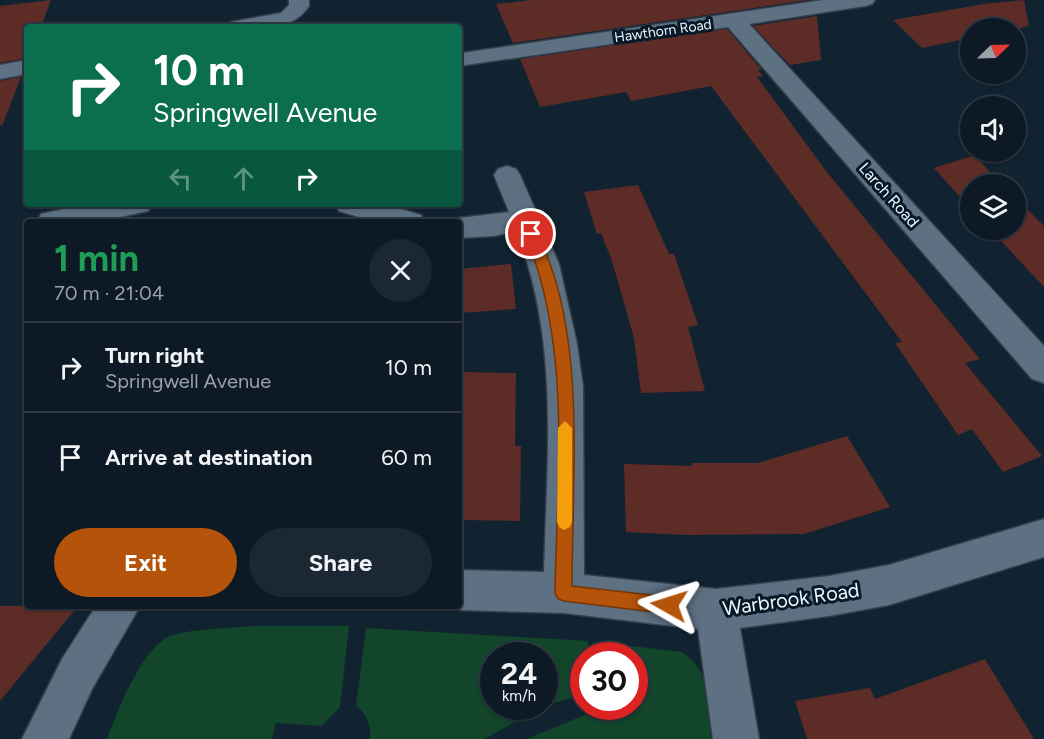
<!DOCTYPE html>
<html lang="en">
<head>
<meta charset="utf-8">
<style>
	body { margin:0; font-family:Figtree,sans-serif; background:#1b2732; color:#f1f3f6; height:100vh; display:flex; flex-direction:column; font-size:22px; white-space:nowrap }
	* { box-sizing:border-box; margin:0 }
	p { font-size:20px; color:#9aa1a7 }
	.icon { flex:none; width:33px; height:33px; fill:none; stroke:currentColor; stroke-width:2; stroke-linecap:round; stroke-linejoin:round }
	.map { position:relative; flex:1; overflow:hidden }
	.details { position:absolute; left:24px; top:219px; width:438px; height:390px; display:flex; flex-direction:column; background:#0d1a25; border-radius:6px; box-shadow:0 2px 4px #0004,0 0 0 2px #2d3842 }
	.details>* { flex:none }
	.guide { position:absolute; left:24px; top:24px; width:438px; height:183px; border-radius:6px; box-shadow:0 2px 4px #0004,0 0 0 2px #2d3842; background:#0b6e4f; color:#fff; overflow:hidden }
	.needle { width:39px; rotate:67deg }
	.fabs { position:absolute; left:960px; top:18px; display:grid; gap:12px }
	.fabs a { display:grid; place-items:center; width:66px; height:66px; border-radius:50%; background:#0d1a25; box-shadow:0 2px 4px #0004,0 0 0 2px #2d3842; font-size:30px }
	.speed { position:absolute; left:480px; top:642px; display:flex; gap:12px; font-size:30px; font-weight:700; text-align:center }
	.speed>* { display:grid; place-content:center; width:78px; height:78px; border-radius:50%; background:#0d1a25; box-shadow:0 2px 4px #0004,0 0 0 2px #2d3842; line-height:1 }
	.speed small { font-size:15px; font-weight:400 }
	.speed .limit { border:9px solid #d22; background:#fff; color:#111 }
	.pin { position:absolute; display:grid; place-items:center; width:51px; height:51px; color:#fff; margin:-26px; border:3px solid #fff; border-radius:50%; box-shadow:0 2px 6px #0007 }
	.me { position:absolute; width:66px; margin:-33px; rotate:276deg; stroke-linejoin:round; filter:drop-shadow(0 0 4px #0008) }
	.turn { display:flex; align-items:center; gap:21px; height:126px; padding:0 30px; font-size:27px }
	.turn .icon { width:78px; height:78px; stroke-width:2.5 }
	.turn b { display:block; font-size:42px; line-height:51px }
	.lanes { display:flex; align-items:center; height:57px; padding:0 30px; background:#0003; justify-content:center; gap:30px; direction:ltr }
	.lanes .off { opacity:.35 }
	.round { display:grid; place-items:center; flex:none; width:63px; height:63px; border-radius:32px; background:#1b2732 }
	.overview { display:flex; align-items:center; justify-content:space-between; height:102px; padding:0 30px }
	h1 { font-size:36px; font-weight:700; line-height:45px; color:#1e9e55 }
	.primary-button { display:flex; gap:12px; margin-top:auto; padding:12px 30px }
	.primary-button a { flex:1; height:69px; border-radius:36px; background:#b45309; color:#fff; font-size:24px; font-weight:700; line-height:69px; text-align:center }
	.primary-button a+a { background:#1b2732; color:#f1f3f6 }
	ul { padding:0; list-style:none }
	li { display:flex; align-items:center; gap:18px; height:90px; padding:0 30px; border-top:2px solid #2d3842 }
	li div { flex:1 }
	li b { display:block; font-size:22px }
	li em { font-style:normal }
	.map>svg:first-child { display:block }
	.green { fill:#12452a }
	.building { fill:#5d2c27 }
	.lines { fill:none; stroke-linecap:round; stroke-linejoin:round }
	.minor-casing { stroke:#343f4b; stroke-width:3 }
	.minor { fill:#5d7183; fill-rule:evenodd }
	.route { fill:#b45309; stroke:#753606; stroke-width:1.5 }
	.slow { fill:#f59e0b }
	.labels { text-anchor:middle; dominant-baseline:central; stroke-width:6; stroke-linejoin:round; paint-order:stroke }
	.far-street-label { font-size:14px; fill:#ecf6fe; stroke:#071927 }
	.street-label { font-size:16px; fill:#ecf6fe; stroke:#071927 }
	.near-street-label { font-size:20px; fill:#ecf6fe; stroke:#071927 }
</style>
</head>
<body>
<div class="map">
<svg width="1044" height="739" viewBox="0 0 1044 739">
	<rect width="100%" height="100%" fill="#112331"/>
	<!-- green -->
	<g class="green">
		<path d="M 255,626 L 349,626 L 340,707 L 322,726 L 276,723 L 272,739 L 107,739 C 117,712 141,650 168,637 C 184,629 234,628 255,626 Z"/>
		<path d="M 366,628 L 588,641 L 588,655 L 584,656 L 583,694 L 545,706 L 544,656 L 494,656 L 494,706 L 543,707 L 484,739 L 370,739 C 372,726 366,714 356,705 Z"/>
		<path d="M 606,643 L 682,652 C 713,672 708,705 711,739 L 527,739 L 582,716 L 602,712 L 603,707 L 634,706 L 634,656 L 606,655 Z"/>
	</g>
	<!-- building -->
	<g class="building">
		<path d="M 51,0 L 41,27 L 27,27 L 27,58 L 0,63 L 0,6 Z"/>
		<path d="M 531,0 L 808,0 L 513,43 L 496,4 Z"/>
		<path d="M 1024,0 L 1029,26 L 1016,29 L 970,28 L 970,38 L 922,48 L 893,20 L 984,4 Z"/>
		<path d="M 817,16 L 821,60 L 790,65 L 753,26 Z"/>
		<path d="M 727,29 L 761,69 L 758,70 L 763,76 L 757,77 L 826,171 L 980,359 L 965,363 L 1042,456 L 1003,472 L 972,429 L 958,435 L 895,343 L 902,342 L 711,86 L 631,101 L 626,92 L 540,107 L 520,59 Z"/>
		<path d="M 21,77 L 2,126 L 0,125 L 0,81 Z"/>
		<path d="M 975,155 L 1000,184 L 970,184 L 970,208 L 934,168 Z"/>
		<path d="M 638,185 L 669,254 L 674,254 L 698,325 L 688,327 L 705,391 L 641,393 L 634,338 L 612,261 L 601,233 L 597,234 L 584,192 Z"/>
		<path d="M 1016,202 L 1019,205 L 1022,204 L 1044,226 L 1044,287 L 991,230 L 1016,230 Z"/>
		<path d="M 511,264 L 516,309 L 459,313 L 459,269 Z"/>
		<path d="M 464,372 L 516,373 L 515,446 L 521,446 L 520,521 L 459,520 L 459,395 Z"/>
		<path d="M 847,436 L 890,507 L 804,534 L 686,535 L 626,532 L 624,464 L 692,466 L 692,463 L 758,463 Z"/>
		<path d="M 0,606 L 78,606 L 0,701 Z"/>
		<path d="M 985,659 L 1034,739 L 807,739 L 795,701 L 870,688 L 875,699 Z"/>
	</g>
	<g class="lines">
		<defs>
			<g id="minor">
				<path d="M 289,0 L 309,0 L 309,6 C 290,34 259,27 228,27 L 231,22 L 281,13 L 289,5 Z"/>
				<path d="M 823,0 L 875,0 L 872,4 L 865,6 L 749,24 L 1044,346 L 1044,383 L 1032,379 L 728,27 L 459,66 L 459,54 L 462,53 Z"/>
				<path d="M 27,60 L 27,74 L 0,79 L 0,65 Z"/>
				<path d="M 507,166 L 516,169 L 520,175 L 559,264 L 577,344 L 583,387 L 584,575 L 716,589 L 829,576 L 889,565 L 1044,519 L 1044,557 L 889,605 L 829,616 L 740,628 L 759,739 L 713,739 L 698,629 L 564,613 L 459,610 L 449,606 L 459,606 L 459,570 L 544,572 C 547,457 560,340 516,231 L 494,236 L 459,238 L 459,222 L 448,222 L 459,218 L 509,212 L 494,175 L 498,169 Z"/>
				<path d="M 86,204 L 152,204 L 148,211 L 97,222 L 37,221 L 41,214 Z"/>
				<path d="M 335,204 L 384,204 L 421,215 L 425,222 L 376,222 L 339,211 Z"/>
				<path d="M 96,606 L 140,606 L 92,689 L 69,739 L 22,739 L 62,659 Z"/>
			</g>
		</defs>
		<!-- minor casing -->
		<use href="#minor" class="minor-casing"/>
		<!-- minor -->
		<use href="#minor" class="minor"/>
	</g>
	<!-- route -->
	<path class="route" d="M 531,229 C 539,232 541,244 545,251 C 586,347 572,483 572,586 L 669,597 L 675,599 L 677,605 L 675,611 L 669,614 L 564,601 L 558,599 L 555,593 C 557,473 572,347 525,234 Z"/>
	<!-- slow -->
	<path class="slow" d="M 565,421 L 572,428 L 572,522 L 570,527 L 564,530 L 559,527 L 557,522 L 558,428 Z"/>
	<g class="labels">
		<!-- far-street labels -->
		<g class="far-street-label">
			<text transform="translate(663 31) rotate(-8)">Hawthorn Road</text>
		</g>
		<!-- street labels -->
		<g class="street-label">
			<text transform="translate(889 195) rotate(48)">Larch Road</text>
		</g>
		<!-- near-street labels -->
		<g class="near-street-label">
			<text transform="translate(791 599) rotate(-8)">Warbrook Road</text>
		</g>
	</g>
</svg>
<div class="fabs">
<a><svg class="needle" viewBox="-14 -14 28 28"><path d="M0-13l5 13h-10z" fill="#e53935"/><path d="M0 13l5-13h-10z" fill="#9aa1a7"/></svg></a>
<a><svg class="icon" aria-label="sound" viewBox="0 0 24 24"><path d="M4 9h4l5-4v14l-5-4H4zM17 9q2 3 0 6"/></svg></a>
<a><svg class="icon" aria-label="layers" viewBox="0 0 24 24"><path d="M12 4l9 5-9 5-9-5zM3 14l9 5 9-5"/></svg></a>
</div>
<div class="speed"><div>24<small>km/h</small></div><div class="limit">30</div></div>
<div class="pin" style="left:531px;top:234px;background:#d93025"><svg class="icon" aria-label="arrive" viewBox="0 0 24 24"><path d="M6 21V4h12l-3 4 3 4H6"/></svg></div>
<svg class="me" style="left:669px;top:605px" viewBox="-20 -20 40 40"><path d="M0-17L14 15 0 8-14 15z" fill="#b45309" stroke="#fff" stroke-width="4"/></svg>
<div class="guide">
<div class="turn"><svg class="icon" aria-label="right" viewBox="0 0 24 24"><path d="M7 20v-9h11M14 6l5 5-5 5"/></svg><div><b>10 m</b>Springwell Avenue</div></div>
<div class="lanes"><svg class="icon off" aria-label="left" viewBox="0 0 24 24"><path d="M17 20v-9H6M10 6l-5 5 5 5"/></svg><svg class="icon off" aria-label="ahead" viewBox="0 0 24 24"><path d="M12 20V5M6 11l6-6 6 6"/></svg><svg class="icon" aria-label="right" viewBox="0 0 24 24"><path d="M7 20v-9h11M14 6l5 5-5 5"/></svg></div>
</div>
<section class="details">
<div class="overview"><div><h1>1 min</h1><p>70 m · 21:04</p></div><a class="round"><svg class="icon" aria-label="close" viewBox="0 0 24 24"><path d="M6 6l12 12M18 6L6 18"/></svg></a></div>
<ul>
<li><svg class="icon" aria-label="right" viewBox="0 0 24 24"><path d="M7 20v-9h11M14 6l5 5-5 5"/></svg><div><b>Turn right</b><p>Springwell Avenue</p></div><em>10 m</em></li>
<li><svg class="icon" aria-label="arrive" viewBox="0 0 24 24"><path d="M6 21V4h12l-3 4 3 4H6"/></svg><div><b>Arrive at destination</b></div><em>60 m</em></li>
</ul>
<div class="primary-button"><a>Exit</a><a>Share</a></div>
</section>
</div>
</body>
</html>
